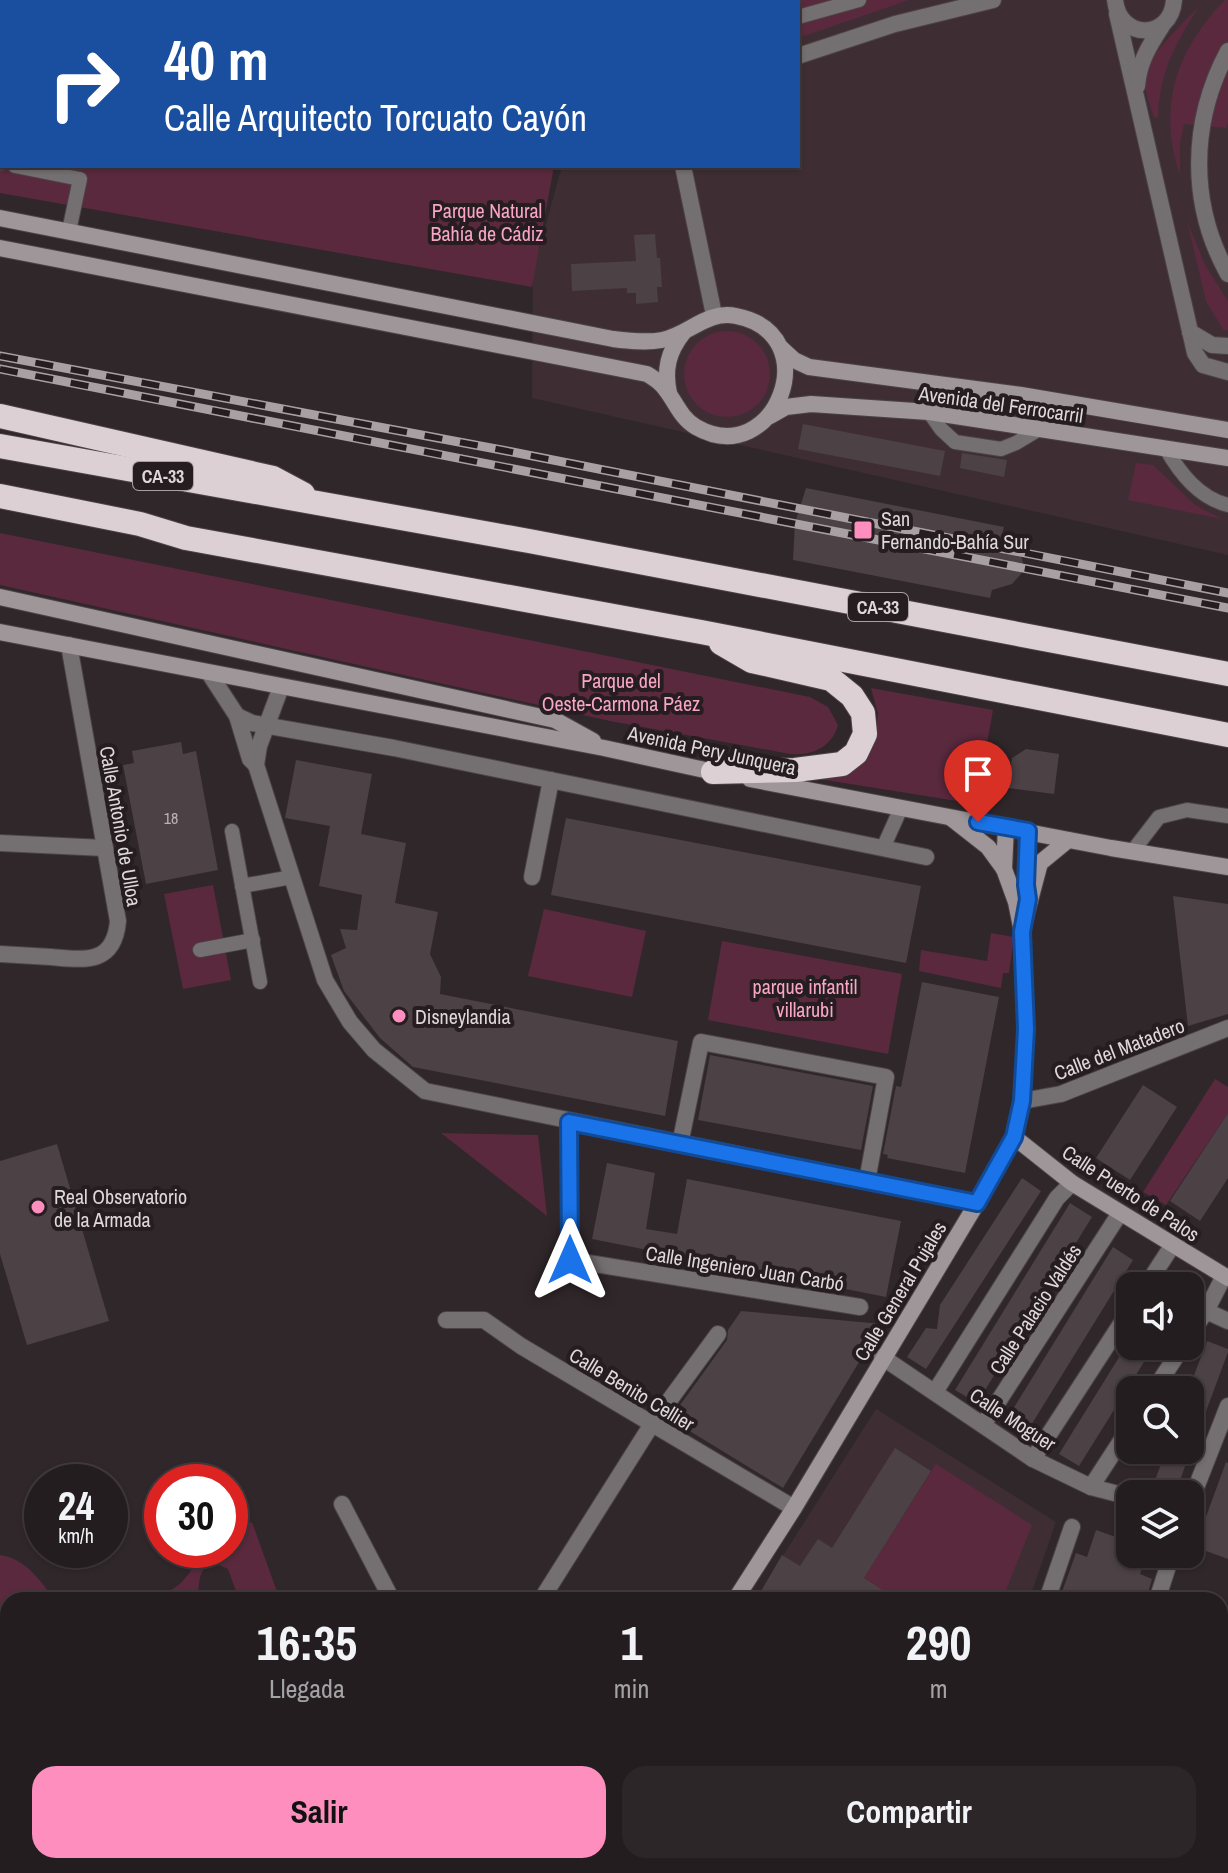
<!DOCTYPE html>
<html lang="es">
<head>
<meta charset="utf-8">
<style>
	body { margin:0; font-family:"Archivo Narrow",sans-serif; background:#2c2629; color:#f1f3f6; height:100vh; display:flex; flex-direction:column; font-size:30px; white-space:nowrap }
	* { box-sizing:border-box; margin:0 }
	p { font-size:26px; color:#a3a2a5 }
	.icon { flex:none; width:44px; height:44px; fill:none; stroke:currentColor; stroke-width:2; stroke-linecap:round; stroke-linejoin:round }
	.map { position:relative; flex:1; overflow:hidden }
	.side { position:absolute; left:0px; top:1592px; width:1228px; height:282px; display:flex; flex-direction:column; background:#241d20; border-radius:24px 24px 0 0; box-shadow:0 2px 6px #0004,0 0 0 2px #413b3e }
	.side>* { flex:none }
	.hud { position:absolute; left:0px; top:0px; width:800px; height:168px; box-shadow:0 2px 6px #0004,0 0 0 2px #413b3e; background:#1a4fa0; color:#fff; overflow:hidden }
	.buttons { position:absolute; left:1116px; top:1272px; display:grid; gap:16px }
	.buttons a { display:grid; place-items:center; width:88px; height:88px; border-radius:16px; background:#241d20; box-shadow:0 2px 6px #0004,0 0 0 2px #413b3e; font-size:40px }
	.speed { position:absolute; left:24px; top:1464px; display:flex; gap:16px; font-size:40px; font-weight:700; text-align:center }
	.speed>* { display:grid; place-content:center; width:104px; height:104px; border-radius:50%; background:#241d20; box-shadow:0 2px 6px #0004,0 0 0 2px #413b3e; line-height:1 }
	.speed small { font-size:20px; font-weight:400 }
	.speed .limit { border:12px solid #d22; background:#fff; color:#111 }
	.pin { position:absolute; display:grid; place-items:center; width:68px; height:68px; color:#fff; margin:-82px -34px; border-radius:50% 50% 50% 0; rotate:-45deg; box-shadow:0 0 8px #0007 }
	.pin .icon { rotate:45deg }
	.me { position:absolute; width:88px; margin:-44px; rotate:0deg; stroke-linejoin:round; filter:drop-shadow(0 0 6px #0008) }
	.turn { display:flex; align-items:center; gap:28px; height:168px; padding:0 32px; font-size:36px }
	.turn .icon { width:104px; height:104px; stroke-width:2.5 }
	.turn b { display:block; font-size:56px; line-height:68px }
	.eta { display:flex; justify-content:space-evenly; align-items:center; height:136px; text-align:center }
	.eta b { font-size:48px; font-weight:800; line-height:56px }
	.button { display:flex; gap:16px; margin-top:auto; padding:16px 32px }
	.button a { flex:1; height:92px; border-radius:24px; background:#fe8ebd; color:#111; font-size:32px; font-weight:800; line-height:92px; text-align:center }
	.button a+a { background:#2c2629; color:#f1f3f6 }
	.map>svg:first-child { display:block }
	.built { fill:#3e2e34 }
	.green { fill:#5a293e }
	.building { fill:#4c4145 }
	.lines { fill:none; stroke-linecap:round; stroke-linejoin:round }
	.lane-casing { stroke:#4c4346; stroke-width:16 }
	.street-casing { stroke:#4c4346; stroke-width:18 }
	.secondary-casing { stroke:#4c4346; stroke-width:18 }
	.highway-casing { stroke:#4c4346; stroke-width:26 }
	.lane { stroke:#746f71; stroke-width:14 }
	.street { stroke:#746f71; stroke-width:16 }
	.secondary { stroke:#9e9699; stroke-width:16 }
	.highway { stroke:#ddd0d4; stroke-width:24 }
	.rail-casing { stroke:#a8a0a3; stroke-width:9 }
	.rail { stroke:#261d20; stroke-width:6; stroke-dasharray:18; stroke-linecap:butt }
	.route-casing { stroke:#114b97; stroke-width:20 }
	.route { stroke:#1a73e8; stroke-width:14 }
	.poi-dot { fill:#fe8ebd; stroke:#261d20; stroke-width:3 }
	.labels { text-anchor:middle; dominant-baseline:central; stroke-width:8; stroke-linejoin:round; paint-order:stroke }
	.number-label { font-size:16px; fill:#bab2b6 }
	.shield { fill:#261d20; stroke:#a8a0a3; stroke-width:2 }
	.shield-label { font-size:18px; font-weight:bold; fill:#dfd8db }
	.park-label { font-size:20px; fill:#f9a5c6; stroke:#261d20 }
	.street-label { font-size:20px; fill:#dfd8db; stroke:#261d20 }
	.poi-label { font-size:20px; fill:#dfd8db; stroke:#261d20; text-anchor:start }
</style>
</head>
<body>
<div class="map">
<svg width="1228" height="1873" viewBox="0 0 1228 1873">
	<rect width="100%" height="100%" fill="#30272a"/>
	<!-- built -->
	<g class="built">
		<path d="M 609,0 L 1228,0 L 1228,555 L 532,398 L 533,271 L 562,166 L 798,166 L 798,2 L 609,2 Z"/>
		<path d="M 876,1409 L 1056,1522 L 1029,1600 L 755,1600 Z"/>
	</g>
	<!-- green -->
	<g class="green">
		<path d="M 0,0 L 610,0 L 2,2 L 2,166 L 554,166 L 532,287 L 0,193 Z"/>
		<path d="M 627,0 L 909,0 L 798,38 L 798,2 L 627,2 Z"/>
		<path d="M 1225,0 L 1228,0 L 1228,123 L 1226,128 L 1184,124 L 1180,143 L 1180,175 C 1157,107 1176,50 1225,0 Z"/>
		<path d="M 1199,6 C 1175,45 1160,70 1158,117 L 1154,118 C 1150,104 1142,87 1146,73 C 1150,53 1185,22 1199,6 Z"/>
		<path d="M 1187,221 L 1205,265 L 1228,301 L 1228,330 L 1224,331 L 1206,301 Z"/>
		<circle cx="727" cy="374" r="43"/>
		<path d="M 1136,463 L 1153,465 L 1195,505 L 1222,519 L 1128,500 Z"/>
		<path d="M 0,533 L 810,697 L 828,707 L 838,725 C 832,747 812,756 790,754 L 610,721 L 0,585 Z"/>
		<path d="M 871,688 L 993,710 L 976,804 L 819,779 L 837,777 L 854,770 L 876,733 L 878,714 Z"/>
		<path d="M 213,885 L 231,980 L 183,989 L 164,894 Z"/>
		<path d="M 544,909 L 646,931 L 632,997 L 528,976 Z"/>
		<path d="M 991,933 L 1014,937 L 1009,973 L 1003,973 L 1001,988 L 919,971 L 921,950 L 987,961 Z"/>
		<path d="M 722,941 L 902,974 L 888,1054 L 708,1020 Z"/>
		<path d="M 1215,1079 L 1228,1087 L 1228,1113 L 1166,1205 L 1143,1192 Z"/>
		<path d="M 441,1133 L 538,1135 L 547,1216 Z"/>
		<path d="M 936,1464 L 1032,1525 L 1002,1600 L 898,1600 L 864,1578 Z"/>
		<path d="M 252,1522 L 280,1600 L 239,1600 L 228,1569 L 215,1563 L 205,1566 L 200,1577 L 198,1591 L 186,1600 L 134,1600 L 134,1596 C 167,1600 191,1583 199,1550 L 230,1550 L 230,1530 Z"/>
		<path d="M 0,1555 C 27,1559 39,1580 55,1600 L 8,1600 L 8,1866 L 113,1866 L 114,1873 L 0,1873 Z"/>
		<path d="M 175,1866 L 277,1866 L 224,1873 L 176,1873 Z"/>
	</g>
	<!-- building -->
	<g class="building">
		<path d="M 655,234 L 657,258 L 660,258 L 662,287 L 657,287 L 658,302 L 636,304 L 636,293 L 627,293 L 627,288 L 572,291 L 571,264 L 636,261 L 634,235 Z"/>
		<path d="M 803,424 L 945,451 L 940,476 L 798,449 Z"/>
		<path d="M 962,453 L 1007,460 L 1004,477 L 960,468 Z"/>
		<path d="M 806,488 L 1004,527 L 1002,534 L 1020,551 L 1023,563 L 1021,574 L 1012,584 L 992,590 L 990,598 L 793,560 L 795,523 Z"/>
		<path d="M 181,742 L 183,754 L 196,751 L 218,870 L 146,884 L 123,765 L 134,763 L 132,751 Z"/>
		<path d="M 1026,749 L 1059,754 L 1054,794 L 1008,788 L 1012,758 Z"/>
		<path d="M 296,760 L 372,774 L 361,834 L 406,843 L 395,903 L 438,912 L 430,954 L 441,977 L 440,994 L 678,1041 L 665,1116 L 413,1067 L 380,1038 L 344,991 L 331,955 L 346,948 L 340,929 L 357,930 L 362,895 L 319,886 L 330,826 L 285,818 Z"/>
		<path d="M 566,818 L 921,886 L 906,963 L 551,895 Z"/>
		<path d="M 1173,896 L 1228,904 L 1228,1014 L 1188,1026 Z"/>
		<path d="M 922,982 L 999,997 L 965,1173 L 887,1158 L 888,1155 L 883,1154 L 896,1086 L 901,1087 Z"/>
		<path d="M 710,1055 L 873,1086 L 861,1150 L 698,1120 Z"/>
		<path d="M 1143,1085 L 1177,1107 L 1130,1180 L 1096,1158 Z"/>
		<path d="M 1228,1113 L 1228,1178 L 1200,1221 L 1170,1201 Z"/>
		<path d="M 57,1144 L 109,1321 L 27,1345 L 0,1254 L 0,1161 Z"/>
		<path d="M 607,1163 L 655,1173 L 646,1229 L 677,1234 L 687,1179 L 901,1221 L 886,1297 L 592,1239 Z"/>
		<path d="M 1022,1178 L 1041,1191 L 926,1369 L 907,1357 L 926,1328 L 937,1329 L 940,1305 Z"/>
		<path d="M 1070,1203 L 1092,1217 L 977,1403 L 955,1390 Z"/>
		<path d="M 1113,1247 L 1133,1260 L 1025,1435 L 1005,1422 Z"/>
		<path d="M 741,1311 L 882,1324 L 783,1488 L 670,1419 L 727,1340 L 728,1330 Z"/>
		<path d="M 1207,1341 L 1228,1349 L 1228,1352 L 1192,1449 L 1190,1386 Z"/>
		<path d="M 1126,1346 L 1154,1346 L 1079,1466 L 1059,1454 Z"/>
		<path d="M 895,1448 L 931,1471 L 864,1578 L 898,1600 L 756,1600 L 782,1555 L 800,1566 L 818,1539 L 832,1548 Z"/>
		<path d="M 1166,1450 L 1191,1450 L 1175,1494 L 1153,1486 Z"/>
		<path d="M 1226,1462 L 1228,1463 L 1228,1559 L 1195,1547 Z"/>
		<path d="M 1096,1530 L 1130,1542 L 1130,1554 L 1147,1554 L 1140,1574 L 1152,1579 L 1146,1600 L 1059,1600 L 1076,1553 L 1087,1557 Z"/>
	</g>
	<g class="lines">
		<defs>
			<g id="lane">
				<path d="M 640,2 L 640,0"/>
				<path d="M 798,17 L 859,0"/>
				<path d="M 0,163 L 2,163"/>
				<path d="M 15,166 L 80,179 L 69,231"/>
				<path d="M 929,412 L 941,429 L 955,442 L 1001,449 L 1016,443 L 1041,428"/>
				<path d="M 1166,449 C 1180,473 1199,498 1228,505"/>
				<path d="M 232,831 L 260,982"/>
				<path d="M 883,848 L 901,808"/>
				<path d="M 1132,852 L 1159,817 L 1187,810 L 1228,816"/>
				<path d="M 242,886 L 292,877"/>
				<path d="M 200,950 L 253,940"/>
			</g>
			<g id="street">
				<path d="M 1115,0 C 1119,40 1171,41 1174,0"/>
				<path d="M 1117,14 L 1195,353 L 1203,365 L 1228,372"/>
				<path d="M 1228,51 C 1190,122 1189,204 1228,274"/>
				<path d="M 798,56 L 895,24 L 993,0"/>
				<path d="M 1137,86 C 1139,62 1149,46 1162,26"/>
				<path d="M 683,166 L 714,315"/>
				<path d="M 1190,332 L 1212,345 L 1228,346"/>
				<path d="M 209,673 L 237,716 L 250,759 L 256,765 L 325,980 L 350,1022 L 374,1050 L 425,1091 L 977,1203"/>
				<path d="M 237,716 L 252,723 L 394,748 L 926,857"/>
				<path d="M 256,765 L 259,746 L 281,687"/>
				<path d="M 0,843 L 104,848"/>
				<path d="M 532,877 L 551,780"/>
				<path d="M 0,954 C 17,955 34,956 51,957 C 85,960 114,965 118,921 L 69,645"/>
				<path d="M 1022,1101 L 1061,1094 L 1228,1028"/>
				<path d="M 569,1122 L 570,1260 L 860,1307"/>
				<path d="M 680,1144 L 701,1042 L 886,1077 L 867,1181"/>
				<path d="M 1224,1276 L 1206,1311 L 1228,1321"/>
				<path d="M 1146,1286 L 1172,1246"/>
				<path d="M 446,1320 L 484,1320 L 521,1346 L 794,1508"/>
				<path d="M 1190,1335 L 1206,1311"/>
				<path d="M 882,1357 L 1033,1459 L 1091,1487 L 1130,1497"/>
				<path d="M 1154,1390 L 1183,1346"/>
				<path d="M 935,1392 L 1057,1198 L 1072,1183"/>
				<path d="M 983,1425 L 1120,1213"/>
				<path d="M 1033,1459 L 1130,1310"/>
				<path d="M 1091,1487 L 1130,1427"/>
				<path d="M 1190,1503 L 1228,1406"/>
				<path d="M 342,1504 L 392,1600"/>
				<path d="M 541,1600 L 652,1424 L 718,1334"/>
				<path d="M 1047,1600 L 1072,1527"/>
				<path d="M 1157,1600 L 1172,1554"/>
				<path d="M 597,1866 L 608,1873"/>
				<path d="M 639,1873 L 644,1866"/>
				<path d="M 871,1873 L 873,1866"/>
				<path d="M 947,1873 L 950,1866"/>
				<path d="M 1063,1873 L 1065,1866"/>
			</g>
			<g id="secondary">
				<path d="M 0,218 L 613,339 C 629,341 646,343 662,340 C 689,335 706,310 736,316 C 829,334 775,472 696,427 C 679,417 675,399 662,385 C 658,381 652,377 647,374 L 0,248"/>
				<path d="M 781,348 L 794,360 L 809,367 L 1021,395 L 1228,430"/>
				<path d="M 669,393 C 664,370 668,352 683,333"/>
				<path d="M 770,416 L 786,407 L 811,404 L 929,412 L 1228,458"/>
				<path d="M 0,597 L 555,720 L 593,741"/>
				<path d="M 0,632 L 604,748 L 723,774"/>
				<path d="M 750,779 L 1111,848 L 1228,867"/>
				<path d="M 951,818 L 988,847 L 1004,869"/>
				<path d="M 1027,889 L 1028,831"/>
				<path d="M 1024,923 L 1040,863 L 1068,840"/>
				<path d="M 1014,1137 L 1072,1183 L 1228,1278"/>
				<path d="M 735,1600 L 794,1508 L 977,1203 L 1014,1137 L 1022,1101 L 1026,1029 L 1022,932 L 1016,902 L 1004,869 L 1006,826"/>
				<path d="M 558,1873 L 562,1866"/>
			</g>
			<g id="highway">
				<path d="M 0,416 L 273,478 L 303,494"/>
				<path d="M 0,446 L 529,541 L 1228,674"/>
				<path d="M 0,496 L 140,524 L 186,538 L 701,632 L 1228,735"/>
				<path d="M 713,772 L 795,770 L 842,764 L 856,753 L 865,734 L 863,713 L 852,696 L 831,679 L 752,661 L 721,643"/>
			</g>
		</defs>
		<!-- lane casing -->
		<use href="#lane" class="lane-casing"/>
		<!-- street casing -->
		<use href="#street" class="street-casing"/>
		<!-- secondary casing -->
		<use href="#secondary" class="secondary-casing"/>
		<!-- highway casing -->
		<use href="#highway" class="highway-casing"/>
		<!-- lane -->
		<use href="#lane" class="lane"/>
		<!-- street -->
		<use href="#street" class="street"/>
		<!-- secondary -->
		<use href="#secondary" class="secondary"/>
		<!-- highway -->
		<use href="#highway" class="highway"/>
		<defs>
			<g id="rail">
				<path d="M 0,356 L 507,451 L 1228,593"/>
				<path d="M 0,369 L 1228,608"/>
			</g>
		</defs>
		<!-- rail casing -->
		<use href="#rail" class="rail-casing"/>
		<!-- rail -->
		<use href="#rail" class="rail"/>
	</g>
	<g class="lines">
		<defs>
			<path id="route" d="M 570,1260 L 569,1122 L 977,1203 L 1014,1137 L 1022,1101 L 1026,1029 L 1022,932 L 1028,899 L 1026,885 L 1028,831 L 978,822"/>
		</defs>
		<!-- route casing -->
		<use href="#route" class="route-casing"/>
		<!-- route -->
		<use href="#route" class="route"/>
	</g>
	<!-- markers -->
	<g class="poi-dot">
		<rect x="853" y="520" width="20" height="20" rx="4"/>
		<circle cx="399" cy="1016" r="8"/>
		<circle cx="38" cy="1207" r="8"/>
	</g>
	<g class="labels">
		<!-- number labels -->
		<g class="number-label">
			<text x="171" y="818">18</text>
		</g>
		<!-- shield labels -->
		<g class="shield">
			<rect x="133" y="462" width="60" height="28" rx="6"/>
			<rect x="848" y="593" width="60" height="28" rx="6"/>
		</g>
		<g class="shield-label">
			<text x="163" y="476">CA-33</text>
			<text x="878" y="607">CA-33</text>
		</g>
		<!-- park labels -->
		<g class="park-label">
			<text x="487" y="210">Parque Natural<tspan x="487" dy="23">Bahía de Cádiz</tspan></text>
			<text x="621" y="680">Parque del<tspan x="621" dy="23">Oeste-Carmona Páez</tspan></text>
			<text x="805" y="986">parque infantil<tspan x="805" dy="23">villarubi</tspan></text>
		</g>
		<!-- street labels -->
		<g class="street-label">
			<text transform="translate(1001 404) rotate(8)">Avenida del Ferrocarril</text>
			<text transform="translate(712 750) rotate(12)">Avenida Pery Junquera</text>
			<text transform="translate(121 826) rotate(80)">Calle Antonio de Ulloa</text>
			<text transform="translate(1119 1049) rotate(-21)">Calle del Matadero</text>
			<text transform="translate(1131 1193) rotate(33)">Calle Puerto de Palos</text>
			<text transform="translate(745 1268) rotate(9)">Calle Ingeniero Juan Carbó</text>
			<text transform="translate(900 1291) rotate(-59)">Calle General Pujales</text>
			<text transform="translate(1035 1309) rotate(-57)">Calle Palacio Valdés</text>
			<text transform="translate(632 1389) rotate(31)">Calle Benito Cellier</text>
			<text transform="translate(1013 1419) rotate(33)">Calle Moguer</text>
		</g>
		<!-- poi labels -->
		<g class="poi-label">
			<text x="881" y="518">San<tspan x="881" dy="23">Fernando-Bahía Sur</tspan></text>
			<text x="415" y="1016">Disneylandia</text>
			<text x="54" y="1196">Real Observatorio<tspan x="54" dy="23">de la Armada</tspan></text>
		</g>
	</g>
</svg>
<div class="buttons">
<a><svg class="icon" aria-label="sound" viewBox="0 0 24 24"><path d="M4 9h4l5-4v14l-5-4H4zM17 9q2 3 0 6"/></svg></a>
<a><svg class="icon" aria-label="search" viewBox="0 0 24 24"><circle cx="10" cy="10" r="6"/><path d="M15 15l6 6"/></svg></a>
<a><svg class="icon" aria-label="layers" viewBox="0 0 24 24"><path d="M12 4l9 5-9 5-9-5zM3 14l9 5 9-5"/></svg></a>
</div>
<div class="speed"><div>24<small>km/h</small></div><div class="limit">30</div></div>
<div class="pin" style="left:978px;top:822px;background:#d93025"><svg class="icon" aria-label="arrive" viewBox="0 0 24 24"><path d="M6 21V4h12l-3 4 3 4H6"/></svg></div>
<svg class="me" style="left:570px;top:1260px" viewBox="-20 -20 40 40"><path d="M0-17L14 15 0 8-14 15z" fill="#1a73e8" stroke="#fff" stroke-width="4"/></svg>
<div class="hud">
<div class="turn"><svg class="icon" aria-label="right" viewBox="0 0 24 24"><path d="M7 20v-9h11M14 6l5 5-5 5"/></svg><div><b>40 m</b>Calle Arquitecto Torcuato Cayón</div></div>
</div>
<section class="side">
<div class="eta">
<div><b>16:35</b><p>Llegada</p></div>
<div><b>1</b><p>min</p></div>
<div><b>290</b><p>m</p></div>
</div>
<div class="button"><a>Salir</a><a>Compartir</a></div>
</section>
</div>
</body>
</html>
